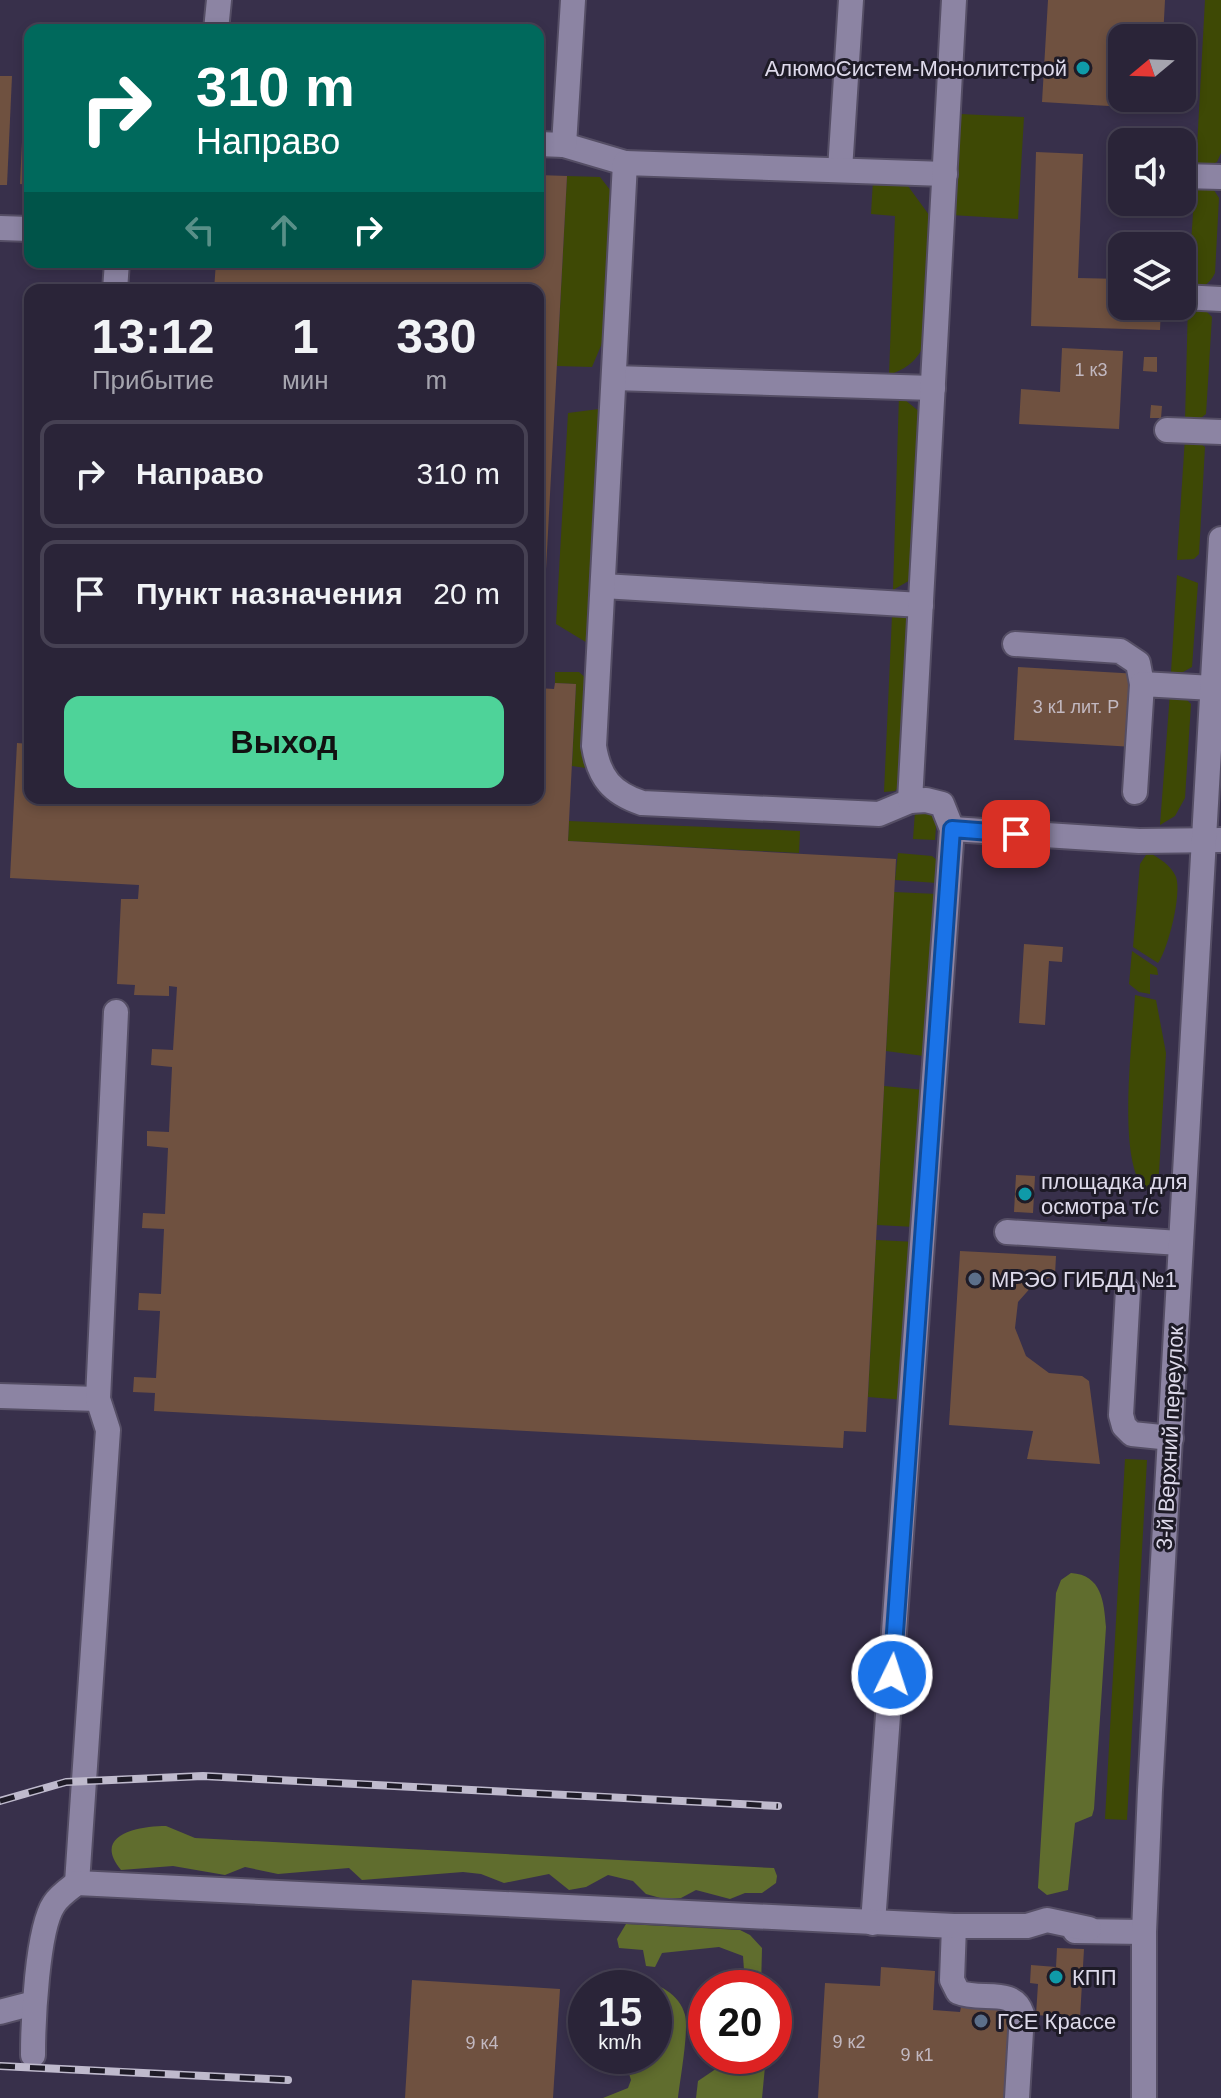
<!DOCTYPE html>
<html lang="ru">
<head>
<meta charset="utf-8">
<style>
	body { margin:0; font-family:Arial,sans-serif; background:#363043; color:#f1f3f6; height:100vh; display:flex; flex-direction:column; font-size:30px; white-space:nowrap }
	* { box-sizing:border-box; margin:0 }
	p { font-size:26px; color:#a5a4ae }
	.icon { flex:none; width:44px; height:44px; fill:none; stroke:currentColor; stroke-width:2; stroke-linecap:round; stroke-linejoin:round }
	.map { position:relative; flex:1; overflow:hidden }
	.sheet { position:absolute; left:24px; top:284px; width:520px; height:520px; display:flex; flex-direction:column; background:#2a2438; border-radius:16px; box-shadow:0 4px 12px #0003,0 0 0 2px #464153 }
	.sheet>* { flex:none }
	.top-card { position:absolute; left:24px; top:24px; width:520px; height:244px; border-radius:16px; box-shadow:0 4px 12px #0003,0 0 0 2px #464153; background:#00695c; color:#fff; overflow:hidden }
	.needle { width:52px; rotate:251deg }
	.controls { position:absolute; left:1108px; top:24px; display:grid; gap:16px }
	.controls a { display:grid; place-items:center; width:88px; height:88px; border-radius:16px; background:#2a2438; box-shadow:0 4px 12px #0003,0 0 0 2px #464153; font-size:40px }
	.speed { position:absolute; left:568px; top:1970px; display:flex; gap:16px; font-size:40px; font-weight:700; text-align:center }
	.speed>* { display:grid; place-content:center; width:104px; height:104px; border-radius:50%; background:#2a2438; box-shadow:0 4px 12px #0003,0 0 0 2px #464153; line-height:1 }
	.speed small { font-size:20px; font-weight:400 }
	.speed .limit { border:12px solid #d22; background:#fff; color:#111 }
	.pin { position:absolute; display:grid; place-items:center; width:68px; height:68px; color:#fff; margin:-34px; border-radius:16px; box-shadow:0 4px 12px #0006 }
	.me { position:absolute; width:88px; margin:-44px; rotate:4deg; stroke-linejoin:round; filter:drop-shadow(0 0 6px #0008) }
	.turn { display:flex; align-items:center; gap:28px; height:168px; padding:0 40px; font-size:36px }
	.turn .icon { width:104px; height:104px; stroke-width:2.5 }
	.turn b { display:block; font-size:56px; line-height:68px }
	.lanes { display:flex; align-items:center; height:76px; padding:0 40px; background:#0003; justify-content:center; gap:40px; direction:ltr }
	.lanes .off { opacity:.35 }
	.eta { display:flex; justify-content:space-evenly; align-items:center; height:136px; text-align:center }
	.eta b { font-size:48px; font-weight:800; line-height:56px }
	.button { display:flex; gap:16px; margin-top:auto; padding:16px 40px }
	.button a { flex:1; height:92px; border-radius:16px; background:#4ed399; color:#111; font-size:32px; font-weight:800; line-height:92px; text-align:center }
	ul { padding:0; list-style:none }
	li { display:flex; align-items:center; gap:24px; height:108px; margin:0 16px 12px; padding:0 24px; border:4px solid #464153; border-radius:16px }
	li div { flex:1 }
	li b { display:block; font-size:30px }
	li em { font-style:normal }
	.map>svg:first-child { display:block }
	.green { fill:#3e4905 }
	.forest { fill:#606d2e }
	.building { fill:#6f5140 }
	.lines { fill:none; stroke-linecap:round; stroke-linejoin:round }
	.minor-casing { stroke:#554e65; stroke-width:28 }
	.minor { stroke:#8c84a3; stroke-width:24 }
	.rail-casing { stroke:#bfbacd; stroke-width:8 }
	.rail { stroke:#1e1b27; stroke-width:5; stroke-dasharray:15; stroke-linecap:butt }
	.route-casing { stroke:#114b97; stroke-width:20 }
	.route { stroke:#1a73e8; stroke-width:14 }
	.culture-dot { fill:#0f9aa8; stroke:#1e1b27; stroke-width:3 }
	.service-dot { fill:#5c6f8a; stroke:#1e1b27; stroke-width:3 }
	.labels { text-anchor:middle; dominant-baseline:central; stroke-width:6; stroke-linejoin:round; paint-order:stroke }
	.number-label { font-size:18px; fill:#c2b8c0 }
	.poi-label { font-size:22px; fill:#dedaeb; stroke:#1e1b27; text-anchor:start }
	.street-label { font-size:22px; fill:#dedaeb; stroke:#1e1b27 }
</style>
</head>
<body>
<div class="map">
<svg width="1221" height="2098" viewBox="0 0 1221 2098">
	<rect width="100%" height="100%" fill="#38304b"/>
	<!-- green -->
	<g class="green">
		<path d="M 1205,0 L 1221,0 L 1221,153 L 1217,162 L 1206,167 L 1196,166 Z"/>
		<path d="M 960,114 L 1024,117 L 1018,219 L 951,215 Z"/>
		<path d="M 567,176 L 600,177 L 614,195 L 605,336 L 592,367 L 557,366 Z"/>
		<path d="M 873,180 L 905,182 L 932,219 L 925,344 C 916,361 908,368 889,375 L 895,216 L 871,214 Z"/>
		<path d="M 1195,183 L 1212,187 L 1219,198 L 1215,273 C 1209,285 1202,289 1188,289 Z"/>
		<path d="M 1188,303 L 1202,307 L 1212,317 L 1206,414 L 1197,421 L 1185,421 Z"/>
		<path d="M 899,395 L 921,413 L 912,579 L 893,590 Z"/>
		<path d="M 599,409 L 601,423 L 589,644 L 556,624 L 568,413 Z"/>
		<path d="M 1185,438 L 1196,440 L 1205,447 L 1199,554 L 1194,559 L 1177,560 Z"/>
		<path d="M 1177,575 L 1198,583 L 1192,667 L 1183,672 L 1171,672 Z"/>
		<path d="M 896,610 L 910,620 L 901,784 L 895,791 L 884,792 L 892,616 Z"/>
		<path d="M 555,672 L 579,672 L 589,681 L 586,768 L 572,766 L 576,684 L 555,683 Z"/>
		<path d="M 1170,693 L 1183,696 L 1191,704 L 1185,798 L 1175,816 L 1160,825 Z"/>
		<path d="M 915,812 L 937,814 L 935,840 L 913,839 Z"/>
		<path d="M 569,821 L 800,831 L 799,853 L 568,841 Z"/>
		<path d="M 1148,852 C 1159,858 1171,865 1176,877 C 1182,894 1168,949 1158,963 L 1133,947 L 1140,864 Z"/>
		<path d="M 898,853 L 932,856 L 939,862 L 937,883 L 895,880 Z"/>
		<path d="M 894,892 L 937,894 L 924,1056 L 886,1051 Z"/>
		<path d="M 1132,951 L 1157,968 L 1158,975 L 1150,974 L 1150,994 L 1139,992 L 1129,984 Z"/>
		<path d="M 1135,995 L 1156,1000 L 1166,1053 L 1158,1190 L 1145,1189 C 1116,1161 1133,1037 1135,995 Z"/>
		<path d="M 884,1086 L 924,1090 L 915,1227 L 877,1225 Z"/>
		<path d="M 876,1240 L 917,1242 L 905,1400 L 868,1397 Z"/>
		<path d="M 1125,1459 L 1147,1460 L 1127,1820 L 1105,1819 Z"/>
	</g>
	<!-- forest -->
	<g class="forest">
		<path d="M 1071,1573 C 1102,1575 1104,1602 1106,1627 L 1094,1809 L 1092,1816 L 1075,1823 L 1068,1890 L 1047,1895 L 1038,1888 L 1056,1593 L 1061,1580 Z"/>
		<path d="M 166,1826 L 195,1838 L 774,1868 L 777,1876 L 776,1883 L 762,1893 L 745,1893 L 730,1899 L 696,1890 L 681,1898 L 664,1899 L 646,1894 L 633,1881 L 608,1875 L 586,1887 L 569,1890 L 549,1874 L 504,1883 L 481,1874 L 463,1872 L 362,1880 L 349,1868 L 278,1874 L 245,1867 L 225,1875 L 173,1866 L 121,1870 C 91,1834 140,1826 166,1826 Z"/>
		<path d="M 626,1924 L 740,1930 L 750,1935 L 762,1948 L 761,1988 L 731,1988 L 744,1970 L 743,1956 L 719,1947 L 662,1953 L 655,1967 L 646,1966 L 643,1950 L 619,1948 L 617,1939 Z"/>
		<path d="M 637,1980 C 657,1982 680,1994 685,2015 C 689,2030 680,2080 678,2098 L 603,2098 L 628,2088 L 631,2080 L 626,2064 L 608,2056 L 654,2056 L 654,1988 L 634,1988 Z"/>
		<path d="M 735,2056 L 766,2056 L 762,2098 L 696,2098 L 698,2081 Z"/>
	</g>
	<!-- building -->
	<g class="building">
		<path d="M 1048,0 L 1165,0 L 1163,38 L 1122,38 L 1122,98 L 1160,98 L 1159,109 L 1042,102 Z"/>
		<path d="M 0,76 L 12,76 L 7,185 L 0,185 Z"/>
		<path d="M 23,120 L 30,120 L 30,185 L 20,184 Z"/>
		<path d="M 1036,152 L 1083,154 L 1078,278 L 1122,279 L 1122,306 L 1161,306 L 1160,330 L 1031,326 Z"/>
		<path d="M 538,175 L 567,176 L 540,682 L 538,682 L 538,290 L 214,290 L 216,262 L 538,262 Z"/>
		<path d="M 1062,348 L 1123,351 L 1119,429 L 1019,424 L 1021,389 L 1060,392 Z"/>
		<path d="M 1144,357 L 1157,357 L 1157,372 L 1143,371 Z"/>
		<path d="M 1151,405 L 1162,406 L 1161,418 L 1150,418 Z"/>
		<path d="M 1018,667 L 1139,674 L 1134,747 L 1014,740 Z"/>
		<path d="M 555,683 L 576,684 L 568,841 L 896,859 L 866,1432 L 844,1431 L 843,1448 L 154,1411 L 155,1393 L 133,1392 L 134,1377 L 156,1378 L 160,1311 L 138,1310 L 139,1293 L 161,1294 L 164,1229 L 142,1228 L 143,1213 L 165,1214 L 168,1148 L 147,1146 L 147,1131 L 169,1132 L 172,1067 L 151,1065 L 152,1049 L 173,1050 L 177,987 L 169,986 L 169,996 L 134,995 L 135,985 L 117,984 L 121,899 L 138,899 L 139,885 L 10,878 L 17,743 L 30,744 L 30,798 L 538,798 L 538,688 L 554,689 Z"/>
		<path d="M 1024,944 L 1063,947 L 1062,962 L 1049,961 L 1045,1025 L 1019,1023 Z"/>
		<path d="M 1016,1175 L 1035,1176 L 1033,1213 L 1014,1212 Z"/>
		<path d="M 960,1251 L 1056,1256 L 1055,1275 L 1033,1285 L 1018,1302 L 1015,1328 L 1026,1356 L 1049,1373 L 1082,1376 L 1089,1381 L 1100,1464 L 1027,1459 L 1033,1431 L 949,1425 Z"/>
		<path d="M 1057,1948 L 1084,1949 L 1080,2018 L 1036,2015 L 1038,1984 L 1030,1983 L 1031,1965 L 1056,1967 Z"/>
		<path d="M 881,1967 L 935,1971 L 933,2010 L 960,2012 L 961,2007 L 1014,2010 L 1009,2098 L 818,2098 L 825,1983 L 880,1986 Z"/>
		<path d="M 412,1980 L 560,1989 L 553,2098 L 405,2098 Z"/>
	</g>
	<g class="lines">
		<defs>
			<g id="minor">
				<path d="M 216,30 L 219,0"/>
				<path d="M 538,144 L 564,145 L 625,163"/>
				<path d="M 564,145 L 573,0"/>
				<path d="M 840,170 L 851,0"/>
				<path d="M 1182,176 L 1221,177"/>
				<path d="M 0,228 L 30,229"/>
				<path d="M 115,290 L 117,262"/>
				<path d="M 1182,297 L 1221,299"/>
				<path d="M 614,378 L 933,388"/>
				<path d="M 1167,430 L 1221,432"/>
				<path d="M 603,586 L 921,605"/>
				<path d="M 1015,644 L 1120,651 L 1138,663 L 1142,684"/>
				<path d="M 1135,792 L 1142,684 L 1213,688"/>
				<path d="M 910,801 L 879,814 L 642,803 C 612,793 599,778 594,746 L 625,163 L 945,174"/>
				<path d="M 952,829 L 1139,841 L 1221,840"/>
				<path d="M 1007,1232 L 1180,1243"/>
				<path d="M 1128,1290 L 1121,1415 L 1124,1426 L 1132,1434 L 1171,1438"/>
				<path d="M 0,1396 L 98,1399"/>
				<path d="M 77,1883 L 108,1430 L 98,1399 L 116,1012"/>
				<path d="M 873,1923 L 952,829 L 942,804 L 926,800 L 910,801 L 954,0"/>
				<path d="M 954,1926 L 952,1980 L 958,1992 C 981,2002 1013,1986 1022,2014 L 1017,2098"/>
				<path d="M 1075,1931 L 1144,1932"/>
				<path d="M 0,2012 L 34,2003"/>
				<path d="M 33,2055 C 33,2023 37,1929 54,1904 C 60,1895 68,1890 77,1883 L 954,1926 L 1027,1926 L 1047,1920 L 1089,1929"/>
				<path d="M 1144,2098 L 1144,1932 L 1150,1790 L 1221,539"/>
			</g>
		</defs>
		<!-- minor casing -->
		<use href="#minor" class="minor-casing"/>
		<!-- minor -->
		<use href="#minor" class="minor"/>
		<defs>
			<g id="rail">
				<path d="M 0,1801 L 66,1782 L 203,1776 L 778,1806"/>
				<path d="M 0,2066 L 288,2080"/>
			</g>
		</defs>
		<!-- rail casing -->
		<use href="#rail" class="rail-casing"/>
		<!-- rail -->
		<use href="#rail" class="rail"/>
	</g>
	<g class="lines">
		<defs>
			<path id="route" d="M 892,1675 L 952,829 L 1016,834"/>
		</defs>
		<!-- route casing -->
		<use href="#route" class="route-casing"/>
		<!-- route -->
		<use href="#route" class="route"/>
	</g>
	<!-- markers -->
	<g class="culture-dot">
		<circle cx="1083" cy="68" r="8"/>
		<circle cx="1025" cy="1194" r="8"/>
		<circle cx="1056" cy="1977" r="8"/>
	</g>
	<g class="service-dot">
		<circle cx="975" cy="1279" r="8"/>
		<circle cx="981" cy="2021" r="8"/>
	</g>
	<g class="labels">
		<!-- number labels -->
		<g class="number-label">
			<text x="1091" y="370">1 к3</text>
			<text x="1076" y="707">3 к1 лит. Р</text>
			<text x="849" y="2042">9 к2</text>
			<text x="482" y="2043">9 к4</text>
			<text x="917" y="2055">9 к1</text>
		</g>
		<!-- poi labels -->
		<g class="poi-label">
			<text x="1067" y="68" text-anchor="end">АлюмоСистем-Монолитстрой</text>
			<text x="1041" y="1181">площадка для<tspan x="1041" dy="25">осмотра т/с</tspan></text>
			<text x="991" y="1279">МРЭО ГИБДД №1</text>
			<text x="1072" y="1977">КПП</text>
			<text x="997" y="2021">ГСЕ Крассе</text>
		</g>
		<!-- street labels -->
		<g class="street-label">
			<text transform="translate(1170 1438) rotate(-87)">3-й Верхний переулок</text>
		</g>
	</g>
</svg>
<div class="controls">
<a><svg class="needle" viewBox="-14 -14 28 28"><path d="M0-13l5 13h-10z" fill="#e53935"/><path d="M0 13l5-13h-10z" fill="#a5a4ae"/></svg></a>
<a><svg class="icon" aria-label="sound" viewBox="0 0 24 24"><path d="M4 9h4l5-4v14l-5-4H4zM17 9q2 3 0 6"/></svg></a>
<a><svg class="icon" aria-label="layers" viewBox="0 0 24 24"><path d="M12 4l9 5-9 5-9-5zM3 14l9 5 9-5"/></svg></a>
</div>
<div class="speed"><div>15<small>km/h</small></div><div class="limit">20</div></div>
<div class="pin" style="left:1016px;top:834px;background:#d93025"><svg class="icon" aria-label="arrive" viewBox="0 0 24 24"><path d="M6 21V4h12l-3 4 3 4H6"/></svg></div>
<svg class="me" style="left:892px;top:1675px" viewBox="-20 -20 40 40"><circle r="17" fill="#1a73e8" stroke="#fff" stroke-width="3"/><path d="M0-11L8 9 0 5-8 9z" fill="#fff"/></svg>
<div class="top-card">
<div class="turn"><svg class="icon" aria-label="right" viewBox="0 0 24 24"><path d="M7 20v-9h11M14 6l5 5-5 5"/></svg><div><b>310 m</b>Направо</div></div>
<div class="lanes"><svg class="icon off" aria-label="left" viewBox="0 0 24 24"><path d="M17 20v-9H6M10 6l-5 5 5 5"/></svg><svg class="icon off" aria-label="ahead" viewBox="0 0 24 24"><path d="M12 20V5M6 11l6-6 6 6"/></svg><svg class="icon" aria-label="right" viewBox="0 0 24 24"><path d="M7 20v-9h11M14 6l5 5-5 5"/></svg></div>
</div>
<section class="sheet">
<div class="eta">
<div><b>13:12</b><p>Прибытие</p></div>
<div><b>1</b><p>мин</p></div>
<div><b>330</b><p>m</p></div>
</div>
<ul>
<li><svg class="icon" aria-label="right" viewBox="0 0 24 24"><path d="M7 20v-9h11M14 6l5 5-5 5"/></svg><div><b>Направо</b></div><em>310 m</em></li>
<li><svg class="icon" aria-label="arrive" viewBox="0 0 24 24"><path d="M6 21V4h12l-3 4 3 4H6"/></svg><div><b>Пункт назначения</b></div><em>20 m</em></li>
</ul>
<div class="button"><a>Выход</a></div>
</section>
</div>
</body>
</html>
